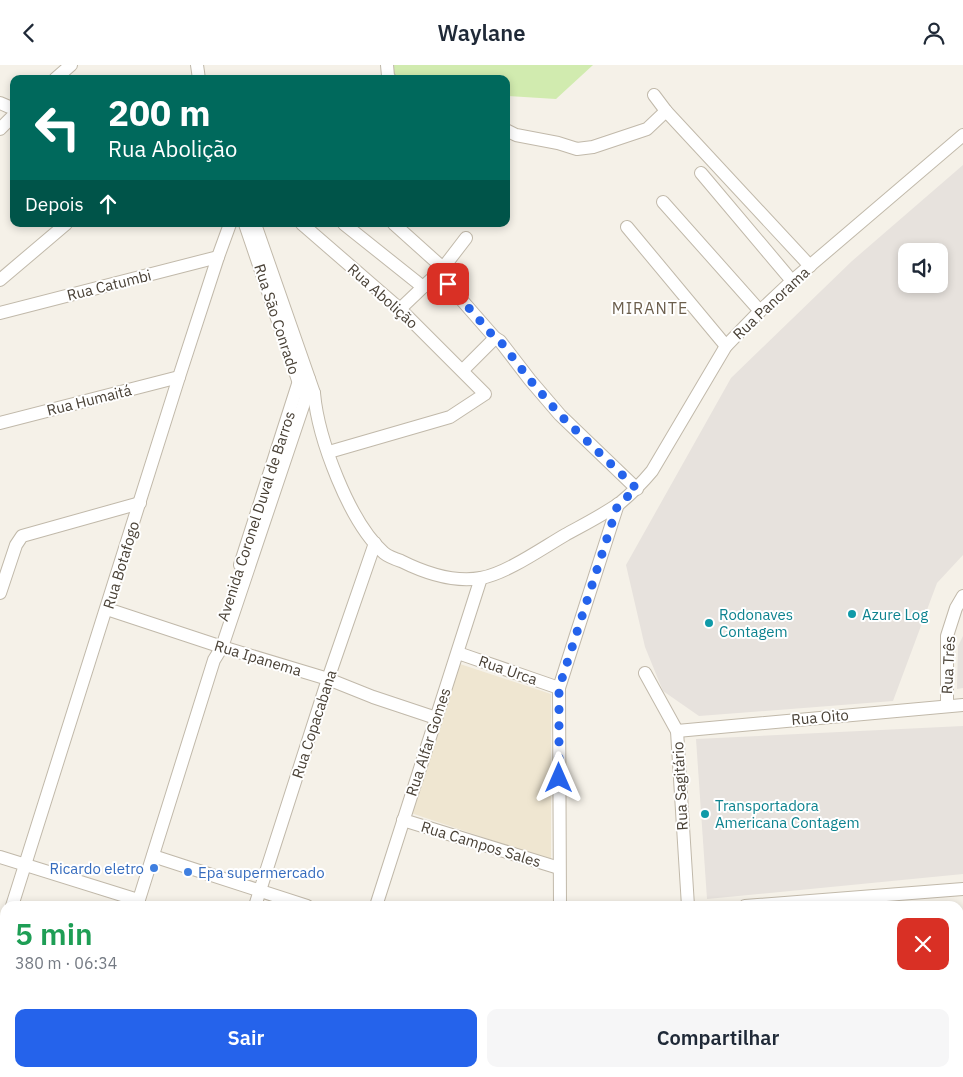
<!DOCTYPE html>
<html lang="pt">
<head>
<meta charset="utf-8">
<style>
	body { margin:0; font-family:"IBM Plex Sans",sans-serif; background:#f6f6f7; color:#1f2937; height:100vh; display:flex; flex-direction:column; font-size:19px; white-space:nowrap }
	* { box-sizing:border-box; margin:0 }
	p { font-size:16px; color:#747a83 }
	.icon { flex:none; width:28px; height:28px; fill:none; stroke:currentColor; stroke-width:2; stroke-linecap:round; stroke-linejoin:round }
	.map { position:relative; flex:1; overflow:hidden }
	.sheet { position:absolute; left:0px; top:836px; width:964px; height:176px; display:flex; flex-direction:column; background:#fff; border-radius:15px 15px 0 0; box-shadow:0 2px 8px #0003 }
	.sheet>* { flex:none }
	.top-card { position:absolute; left:10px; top:10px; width:500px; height:152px; border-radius:10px; box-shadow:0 2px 8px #0003; background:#00695c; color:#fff; overflow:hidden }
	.tools { position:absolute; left:898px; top:178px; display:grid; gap:10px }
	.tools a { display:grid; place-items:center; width:50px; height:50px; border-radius:10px; background:#fff; box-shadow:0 2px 8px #0003; font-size:25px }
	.pin { position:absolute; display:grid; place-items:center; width:42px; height:42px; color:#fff; margin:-21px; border-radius:10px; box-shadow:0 2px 8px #0006 }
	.me { position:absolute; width:55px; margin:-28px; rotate:0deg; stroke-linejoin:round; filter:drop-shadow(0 0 4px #0008) }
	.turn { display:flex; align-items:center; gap:18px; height:105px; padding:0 15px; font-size:22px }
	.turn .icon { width:65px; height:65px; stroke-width:2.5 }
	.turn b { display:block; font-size:35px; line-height:42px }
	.then { display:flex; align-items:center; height:48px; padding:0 15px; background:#0003; gap:10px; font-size:19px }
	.round { display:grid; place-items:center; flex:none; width:52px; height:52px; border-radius:10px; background:#f6f6f7 }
	.summary { display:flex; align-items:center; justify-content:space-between; height:85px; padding:0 15px }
	h1 { font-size:30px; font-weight:600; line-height:38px; color:#1e9e55 }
	.primary-button { display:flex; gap:10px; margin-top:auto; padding:10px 15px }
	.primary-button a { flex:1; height:58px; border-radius:10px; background:#2563eb; color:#fff; font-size:20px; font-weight:600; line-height:58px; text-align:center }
	.primary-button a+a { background:#f6f6f7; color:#1f2937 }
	header { display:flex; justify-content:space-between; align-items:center; height:65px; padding:0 15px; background:#fff; font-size:22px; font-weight:600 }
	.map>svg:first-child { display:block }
	.industrial { fill:#e7e2dd; fill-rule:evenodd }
	.education { fill:#efe6d1 }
	.green { fill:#d1ebaf }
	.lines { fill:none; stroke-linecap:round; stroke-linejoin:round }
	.minor-casing { stroke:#c1b9aa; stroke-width:14 }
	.minor { stroke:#fff; stroke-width:12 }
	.route { stroke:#2563eb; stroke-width:9; stroke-dasharray:0 16.2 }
	.culture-dot { fill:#0f9aa8; stroke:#fff; stroke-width:2 }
	.shop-dot { fill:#3f7fe0; stroke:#fff; stroke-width:2 }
	.labels { text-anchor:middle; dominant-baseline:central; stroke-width:4; stroke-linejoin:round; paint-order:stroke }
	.street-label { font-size:15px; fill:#494136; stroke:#fff }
	.culture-label { font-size:15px; fill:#0d838f; stroke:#fff; text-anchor:start }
	.shop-label { font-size:15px; fill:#366cbe; stroke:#fff; text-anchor:end }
	.neighbourhood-label { font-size:16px; letter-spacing:1px; fill:#6c5f4d; stroke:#fff }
</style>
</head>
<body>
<header><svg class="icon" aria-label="back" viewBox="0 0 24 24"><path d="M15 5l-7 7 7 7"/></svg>Waylane<svg class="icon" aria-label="person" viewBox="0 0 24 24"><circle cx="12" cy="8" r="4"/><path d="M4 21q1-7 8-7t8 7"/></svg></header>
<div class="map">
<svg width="963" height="1012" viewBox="0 0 963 1012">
	<rect width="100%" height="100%" fill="#f5f1e8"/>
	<!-- industrial -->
	<g class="industrial">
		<path d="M 963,100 L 963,490 L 937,518 L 893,636 L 699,651 L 663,626 L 645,582 L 626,500 L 731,313 L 852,196 ZM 939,186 L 939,219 L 906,219 L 906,186 Z"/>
		<path d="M 963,571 L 963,623 L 957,624 L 958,581 Z"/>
		<path d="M 963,661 L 963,809 L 707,834 L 696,674 Z"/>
		<path d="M 959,849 L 963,849 L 963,1012 L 897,1012 L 879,1008 L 959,1008 Z"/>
	</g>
	<!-- education -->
	<path class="education" d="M 460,599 L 551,629 L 551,795 L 411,748 Z"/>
	<!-- green -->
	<path class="green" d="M 392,0 L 593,0 L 556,34 L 506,31 L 506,14 L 390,14 Z"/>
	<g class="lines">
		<defs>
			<g id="minor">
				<path d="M 197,0 L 199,14"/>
				<path d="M 387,0 L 388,11 L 390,14"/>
				<path d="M 55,14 L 71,0"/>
				<path d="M 654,30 L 666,46 L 810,201"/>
				<path d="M 0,38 L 14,44"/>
				<path d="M 0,64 L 14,50"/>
				<path d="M 506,65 L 516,70 L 558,78 L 577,84 L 593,82 L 647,64 L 666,46"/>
				<path d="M 701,108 L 792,216"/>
				<path d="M 663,137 L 760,246"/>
				<path d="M 245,159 L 302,327"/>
				<path d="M 255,159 L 314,328 C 318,373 349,457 384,488 C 389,492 395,494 401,496 C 425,508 453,518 481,513 C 507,508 541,484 565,470 C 583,460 603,450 620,438 C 632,428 642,418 652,406 L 726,281 L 760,246 L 792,216 L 963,70"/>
				<path d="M 302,159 L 400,244 L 485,329 L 450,352 L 329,387"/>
				<path d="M 344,159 L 423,222"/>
				<path d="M 394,159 L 443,203"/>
				<path d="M 627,162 L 726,281"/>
				<path d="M 438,208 L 495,273"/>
				<path d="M 0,215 L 66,159"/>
				<path d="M 400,244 L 443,203 L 466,173"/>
				<path d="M 0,248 L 218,192"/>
				<path d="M 463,305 L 495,273 L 500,276 L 530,315 L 560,350 L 637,424"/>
				<path d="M 0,358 L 179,312"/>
				<path d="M 240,500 L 298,319 L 309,314"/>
				<path d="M 0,528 L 16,480 L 22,471 L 140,438"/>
				<path d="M 107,544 L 222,582 L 328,614 L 373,632 L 436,653"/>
				<path d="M 458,588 L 559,623"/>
				<path d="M 645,608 L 677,666 L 688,841"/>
				<path d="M 947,641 L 947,571 L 956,543 L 963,531"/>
				<path d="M 677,666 L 963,640"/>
				<path d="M 403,755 L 559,803"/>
				<path d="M 153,791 L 307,841"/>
				<path d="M 0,792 L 138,835"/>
				<path d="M 12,841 L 179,312 L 218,192 L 230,159"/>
				<path d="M 137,841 L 214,595 L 222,582 L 305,335 L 314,328"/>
				<path d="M 255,841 L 328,614 L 375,478"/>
				<path d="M 376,841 L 481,513"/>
				<path d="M 560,841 L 559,623 L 618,439"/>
				<path d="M 745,841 L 963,824"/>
				<path d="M 0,878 L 5,862"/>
				<path d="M 0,977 L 5,979"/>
				<path d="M 89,1008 L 104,1012"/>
				<path d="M 463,1008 L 478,1012"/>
				<path d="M 563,1008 L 563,1012"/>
				<path d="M 818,1008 L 833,1012"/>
				<path d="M 203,1012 L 205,1008"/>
				<path d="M 320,1012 L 321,1008"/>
				<path d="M 771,1012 L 772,1008"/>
			</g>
		</defs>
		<!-- minor casing -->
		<use href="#minor" class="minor-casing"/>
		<!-- minor -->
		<use href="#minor" class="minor"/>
	</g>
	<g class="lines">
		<!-- route -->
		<path class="route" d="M 448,219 L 495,273 L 500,276 L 530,315 L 560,350 L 637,424 L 618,439 L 559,623 L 559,713"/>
	</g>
	<!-- markers -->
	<g class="culture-dot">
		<circle cx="852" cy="549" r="5"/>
		<circle cx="709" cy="558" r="5"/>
		<circle cx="705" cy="749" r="5"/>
	</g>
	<g class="shop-dot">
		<circle cx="154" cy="803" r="5"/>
		<circle cx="188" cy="807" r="5"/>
	</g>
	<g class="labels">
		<!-- street labels -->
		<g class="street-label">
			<text transform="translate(109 220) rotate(-14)">Rua Catumbi</text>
			<text transform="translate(383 231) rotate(42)">Rua Abolição</text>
			<text transform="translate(771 238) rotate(-43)">Rua Panorama</text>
			<text transform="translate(277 254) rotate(72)">Rua São Conrado</text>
			<text transform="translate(89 335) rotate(-14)">Rua Humaitá</text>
			<text transform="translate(256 451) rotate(-72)">Avenida Coronel Duval de Barros</text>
			<text transform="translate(121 500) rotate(-73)">Rua Botafogo</text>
			<text transform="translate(258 593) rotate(17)">Rua Ipanema</text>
			<text transform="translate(948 600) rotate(-87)">Rua Três</text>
			<text transform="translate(508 605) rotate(19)">Rua Urca</text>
			<text transform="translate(820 652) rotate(-5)">Rua Oito</text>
			<text transform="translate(314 659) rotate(-72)">Rua Copacabana</text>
			<text transform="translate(428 677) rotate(-72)">Rua Alfar Gomes</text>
			<text transform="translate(680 721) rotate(-93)">Rua Sagitário</text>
			<text transform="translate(481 779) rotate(17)">Rua Campos Sales</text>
		</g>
		<!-- culture labels -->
		<g class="culture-label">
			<text x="719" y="549">Rodonaves<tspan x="719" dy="17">Contagem</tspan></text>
			<text x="862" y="549">Azure Log</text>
			<text x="715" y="740">Transportadora<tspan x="715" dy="17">Americana Contagem</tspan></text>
		</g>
		<!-- shop labels -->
		<g class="shop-label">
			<text x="144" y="803">Ricardo eletro</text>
			<text x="198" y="807" text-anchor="start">Epa supermercado</text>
		</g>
		<!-- neighbourhood labels -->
		<g class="neighbourhood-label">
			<text x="650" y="243">MIRANTE</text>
		</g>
	</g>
</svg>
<div class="tools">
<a><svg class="icon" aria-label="sound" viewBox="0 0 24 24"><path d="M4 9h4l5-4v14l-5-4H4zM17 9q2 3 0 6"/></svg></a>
</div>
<div class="pin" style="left:448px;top:219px;background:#d93025"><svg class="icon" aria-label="arrive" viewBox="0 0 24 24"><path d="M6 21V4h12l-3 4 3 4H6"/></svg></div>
<svg class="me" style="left:559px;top:713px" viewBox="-20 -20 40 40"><path d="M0-17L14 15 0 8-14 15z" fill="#2563eb" stroke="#fff" stroke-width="4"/></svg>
<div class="top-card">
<div class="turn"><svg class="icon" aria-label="left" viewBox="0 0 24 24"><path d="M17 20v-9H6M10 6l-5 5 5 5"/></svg><div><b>200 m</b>Rua Abolição</div></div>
<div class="then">Depois<svg class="icon" aria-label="ahead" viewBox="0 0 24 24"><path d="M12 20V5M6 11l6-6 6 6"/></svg></div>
</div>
<section class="sheet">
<div class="summary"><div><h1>5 min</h1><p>380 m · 06:34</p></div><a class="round" style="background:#d93025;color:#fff"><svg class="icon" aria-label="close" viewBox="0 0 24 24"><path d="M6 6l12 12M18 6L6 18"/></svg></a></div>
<div class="primary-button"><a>Sair</a><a>Compartilhar</a></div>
</section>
</div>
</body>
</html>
